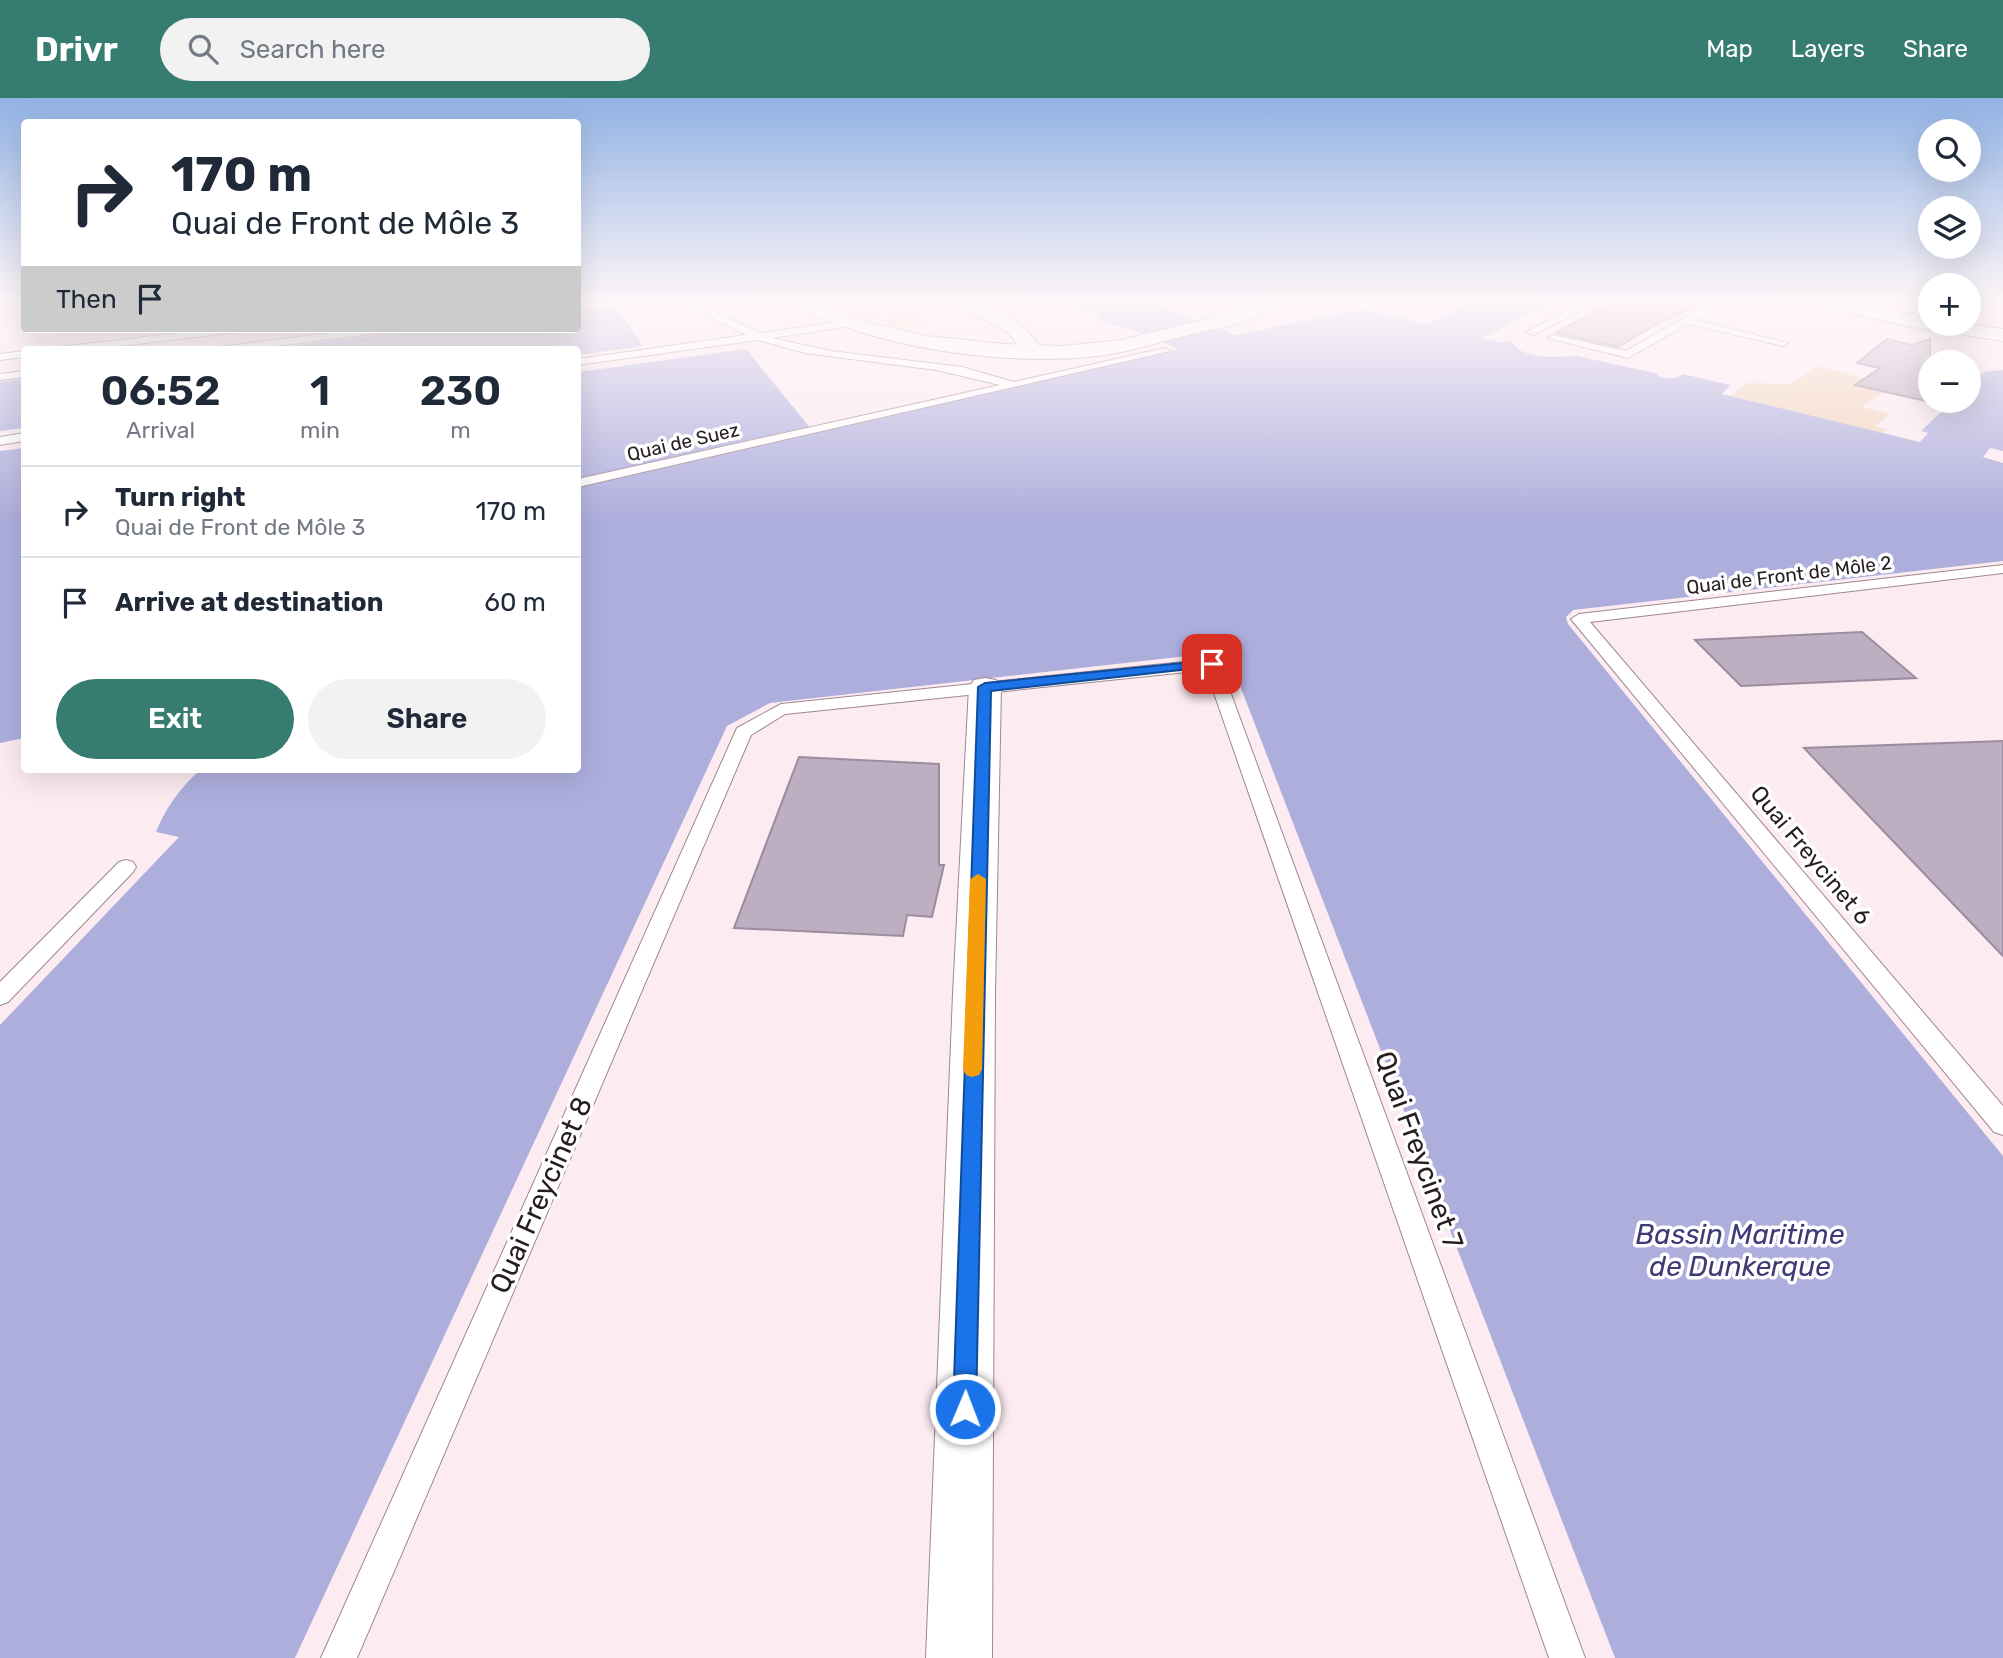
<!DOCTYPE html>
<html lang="en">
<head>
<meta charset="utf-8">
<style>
	body { margin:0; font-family:Rubik,sans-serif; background:#f2f2f3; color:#1f2937; height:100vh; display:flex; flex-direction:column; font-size:26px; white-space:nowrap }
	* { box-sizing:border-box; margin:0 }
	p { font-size:23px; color:#747a83 }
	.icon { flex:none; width:38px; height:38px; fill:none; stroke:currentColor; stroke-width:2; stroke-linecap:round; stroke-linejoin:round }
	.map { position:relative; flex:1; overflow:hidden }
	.side { position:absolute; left:21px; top:248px; width:560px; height:427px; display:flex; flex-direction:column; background:#fff; border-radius:7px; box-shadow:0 7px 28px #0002 }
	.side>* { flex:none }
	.hud { position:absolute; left:21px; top:21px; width:560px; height:214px; border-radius:7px; box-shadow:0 7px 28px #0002; background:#fff; color:#1f2937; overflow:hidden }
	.buttons { position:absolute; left:1918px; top:21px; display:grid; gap:14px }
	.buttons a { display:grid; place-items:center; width:63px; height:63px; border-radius:50%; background:#fff; box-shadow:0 7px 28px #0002; font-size:35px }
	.pin { position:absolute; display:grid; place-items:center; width:60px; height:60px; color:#fff; margin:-30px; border-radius:14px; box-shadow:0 4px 10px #0006 }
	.me { position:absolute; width:77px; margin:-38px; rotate:1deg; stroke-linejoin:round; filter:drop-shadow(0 0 5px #0008) }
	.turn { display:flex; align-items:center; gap:24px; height:147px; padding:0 35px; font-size:32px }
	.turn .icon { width:91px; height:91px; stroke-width:2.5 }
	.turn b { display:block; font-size:49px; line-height:60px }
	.then { display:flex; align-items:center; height:66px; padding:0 35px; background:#0003; gap:14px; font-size:26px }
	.eta { display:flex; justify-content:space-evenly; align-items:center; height:119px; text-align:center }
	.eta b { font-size:42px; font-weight:600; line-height:49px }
	.button { display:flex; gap:14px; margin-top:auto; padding:14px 35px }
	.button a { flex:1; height:80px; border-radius:42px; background:#377c70; color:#fff; font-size:28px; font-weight:600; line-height:80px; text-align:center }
	.button a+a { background:#f2f2f3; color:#1f2937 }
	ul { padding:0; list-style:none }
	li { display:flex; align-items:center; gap:21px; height:91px; padding:0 35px; border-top:2px solid #e0e1e3 }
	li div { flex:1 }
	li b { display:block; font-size:26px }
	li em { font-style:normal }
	header { display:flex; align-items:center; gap:42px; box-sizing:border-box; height:98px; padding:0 35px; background:#377c70; color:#fff }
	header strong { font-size:33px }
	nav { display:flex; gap:38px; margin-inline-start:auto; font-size:24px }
	.search { width:490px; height:63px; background:#f2f2f3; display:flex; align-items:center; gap:18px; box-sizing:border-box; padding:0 24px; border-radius:38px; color:#747a83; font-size:26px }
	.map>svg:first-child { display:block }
	.green { fill:#f2d5bb }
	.water { fill:#aeaedd }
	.building { fill:#beaec2; stroke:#9b8c9f; stroke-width:2 }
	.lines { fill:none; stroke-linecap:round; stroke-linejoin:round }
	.service-casing { stroke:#a08790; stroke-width:2 }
	.minor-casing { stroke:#a08790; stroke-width:2 }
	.tertiary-casing { stroke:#a08790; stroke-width:2 }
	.path { stroke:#b4a5aa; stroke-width:2.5; stroke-dasharray:1 2.5; stroke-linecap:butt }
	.service { fill:#fff; fill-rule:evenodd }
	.minor { fill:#fff; fill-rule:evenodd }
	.tertiary { fill:#fff; fill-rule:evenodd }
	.route { fill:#1a73e8; stroke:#114b97; stroke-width:2 }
	.slow { fill:#f59e0b }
	.labels { text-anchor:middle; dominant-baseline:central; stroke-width:7; stroke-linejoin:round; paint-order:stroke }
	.far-street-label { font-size:19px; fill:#261d20; stroke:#fefefe }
	.street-label { font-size:23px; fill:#261d20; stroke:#fefefe }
	.near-street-label { font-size:28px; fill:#261d20; stroke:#fefefe }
	.near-water-label { font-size:28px; font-style:italic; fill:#3f3975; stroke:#fefefe }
</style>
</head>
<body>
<header>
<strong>Drivr</strong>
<div class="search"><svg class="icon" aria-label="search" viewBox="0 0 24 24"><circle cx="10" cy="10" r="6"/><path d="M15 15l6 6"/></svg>Search here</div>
<nav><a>Map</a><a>Layers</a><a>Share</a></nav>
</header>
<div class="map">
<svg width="2003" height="1560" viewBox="0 0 2003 1560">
	<rect width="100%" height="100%" fill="#fcebf1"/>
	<!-- green -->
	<g class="green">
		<path d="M 833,204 L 878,204 L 880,214 L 872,221 L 849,214 Z"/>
		<path d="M 890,207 L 897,208 L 928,225 L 902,230 L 881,224 L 890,215 L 887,210 Z"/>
		<path d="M 1818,268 L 1892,288 L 1862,309 L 1890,316 L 1875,328 L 1887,332 L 1883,335 L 1731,298 L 1747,285 L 1791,286 Z"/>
	</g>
	<!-- water -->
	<g class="water">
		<path d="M 1069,204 L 1154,206 L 1236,237 L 1363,211 L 1426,226 L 1474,204 L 1554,204 L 1482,240 L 1502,245 L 1510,242 L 1519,252 L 1529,256 L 1547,259 L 1578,258 L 1659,276 L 1657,278 C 1666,280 1675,282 1683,276 L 1730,287 L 1722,296 L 1920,344 L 1928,335 L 1921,333 L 1953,303 L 1969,303 L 1969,288 L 1984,274 L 2003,272 L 2003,353 L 1990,350 L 1983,359 L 2003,365 L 2003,463 L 1582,511 L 1573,512 L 1566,519 L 1568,526 L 2003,1058 L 2003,1560 L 1615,1560 L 1234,572 L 1223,561 L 1205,556 L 770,605 L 727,628 L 295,1560 L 0,1560 L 0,927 L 179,739 L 156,734 C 166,709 180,690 200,672 L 578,672 L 578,387 L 1179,251 L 1127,229 L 1121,230 L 1098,221 L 1096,220 L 1100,218 Z"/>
		<path d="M 615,208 L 643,248 L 578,257 L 578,252 L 258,252 L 427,231 L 578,231 L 578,212 Z"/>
		<path d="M 746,251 L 811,331 L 578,384 L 578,274 Z"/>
		<path d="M 24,281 L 24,330 L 0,333 L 0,284 Z"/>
		<path d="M 24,350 L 24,640 L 0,645 L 0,353 Z"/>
	</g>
	<!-- building -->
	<g class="building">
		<path d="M 1613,204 L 1706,204 L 1655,227 L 1618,249 L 1555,235 Z"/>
		<path d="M 1887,241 L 1912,247 L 1930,241 L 1930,304 L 1855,287 L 1880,270 L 1857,265 Z"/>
		<path d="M 1862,534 L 1916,580 L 1741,588 L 1695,542 Z"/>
		<path d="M 2003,643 L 2003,858 L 1804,650 Z"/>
		<path d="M 799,659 L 939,666 L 939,767 L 944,767 L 932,819 L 907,817 L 903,838 L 734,830 Z"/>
	</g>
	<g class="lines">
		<defs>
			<g id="service">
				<path d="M 0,204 L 17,204 L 0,209 Z"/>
				<path d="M 578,204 L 606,204 L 578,210 Z"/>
				<path d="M 680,204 L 693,204 L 760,235 L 847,223 L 851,224 L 851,228 L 772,240 L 831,253 L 962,269 L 1014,284 L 1165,250 L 1170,253 L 578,389 L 578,381 L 1000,287 L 936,272 L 805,255 L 758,242 L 578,267 L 578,261 L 746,237 Z"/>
				<path d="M 1582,204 L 1595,204 L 1534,237 L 1525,235 Z"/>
				<path d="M 1712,204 L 1725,204 L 1696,222 L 1788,245 L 1783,248 L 1688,226 L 1628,260 L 1548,240 L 1553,237 L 1626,253 Z"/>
				<path d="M 212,231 L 243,231 L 238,234 L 86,252 L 54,252 L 59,249 Z"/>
				<path d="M 362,231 L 392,231 L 387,234 L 244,252 L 213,252 L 218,249 Z"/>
				<path d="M 24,253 L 24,259 L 0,262 L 0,256 Z"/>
				<path d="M 24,273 L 24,279 L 0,282 L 0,276 Z"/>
				<path d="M 24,335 L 24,343 L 0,347 L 0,339 Z"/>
				<path d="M 2003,467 L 2003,475 L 1590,524 L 2003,1008 L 2003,1037 L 1994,1034 L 1571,521 L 1579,516 Z"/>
				<path d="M 1212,561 L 1220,566 L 1585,1560 L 1549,1560 L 1206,572 L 785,616 L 751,637 L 357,1560 L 321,1560 L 737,630 L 781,606 Z"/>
				<path d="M 126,762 L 133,764 L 136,769 L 133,774 L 8,904 L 0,907 L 0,884 L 119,764 Z"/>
			</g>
			<g id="minor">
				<path d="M 951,204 L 975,204 L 1021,226 L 1044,253 L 1034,259 L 1027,257 L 1007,234 Z"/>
				<path d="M 985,580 L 996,582 L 1001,589 L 995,896 L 992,1560 L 926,1560 L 953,896 L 969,589 L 974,582 Z"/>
			</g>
			<g id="tertiary">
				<path d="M 794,204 L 818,204 L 858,222 L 926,238 L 1004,246 L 1063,248 L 1121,242 L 1223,217 L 1255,204 L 1277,204 C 1259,226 1219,229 1193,236 C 1158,244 1125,256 1089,259 C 1008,266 902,253 827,222 C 816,218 802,213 794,204 Z"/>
				<path d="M 1817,204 L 1852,204 L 1930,220 L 1930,226 L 1967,226 L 2003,231 L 2003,243 L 1907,228 L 1820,208 Z"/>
			</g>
		</defs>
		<!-- service casing -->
		<use href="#service" class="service-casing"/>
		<!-- minor casing -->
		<use href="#minor" class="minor-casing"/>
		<!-- tertiary casing -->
		<use href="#tertiary" class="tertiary-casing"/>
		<!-- path -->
		<path class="path" d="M 1293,209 L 1314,204"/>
		<!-- service -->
		<use href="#service" class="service"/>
		<!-- minor -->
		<use href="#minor" class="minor"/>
		<!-- tertiary -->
		<use href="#tertiary" class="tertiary"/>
	</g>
	<!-- sky -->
	<linearGradient id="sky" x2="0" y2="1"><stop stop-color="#91b2e4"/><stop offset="0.48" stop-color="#fef6f9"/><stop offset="1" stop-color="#fef6f9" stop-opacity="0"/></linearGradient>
	<rect width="2003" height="423" fill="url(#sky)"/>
	<!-- route -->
	<path class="route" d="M 1212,562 L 1216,563 L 1216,568 L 991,593 L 976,1311 L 973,1319 L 965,1323 L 956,1319 L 953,1311 L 978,589 L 985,585 Z"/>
	<!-- slow -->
	<path class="slow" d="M 978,776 L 986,781 L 982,971 L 979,977 L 972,979 L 966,977 L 963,971 L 970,781 Z"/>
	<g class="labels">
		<!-- far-street labels -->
		<g class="far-street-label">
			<text transform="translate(683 344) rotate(-13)">Quai de Suez</text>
			<text transform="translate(1789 477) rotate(-7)">Quai de Front de Môle 2</text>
		</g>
		<!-- street labels -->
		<g class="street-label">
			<text transform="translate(1811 757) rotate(50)">Quai Freycinet 6</text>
		</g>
		<!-- near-street labels -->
		<g class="near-street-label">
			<text transform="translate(1419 1052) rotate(70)">Quai Freycinet 7</text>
			<text transform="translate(541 1097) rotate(-66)">Quai Freycinet 8</text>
		</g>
		<!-- near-water labels -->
		<g class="near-water-label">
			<text x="1740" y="1136">Bassin Maritime<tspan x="1740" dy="32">de Dunkerque</tspan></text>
		</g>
	</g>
</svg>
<div class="buttons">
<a><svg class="icon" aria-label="search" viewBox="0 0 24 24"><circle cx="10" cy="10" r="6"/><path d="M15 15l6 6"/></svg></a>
<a><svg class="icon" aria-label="layers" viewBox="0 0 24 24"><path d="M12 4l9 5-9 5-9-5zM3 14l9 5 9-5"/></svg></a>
<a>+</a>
<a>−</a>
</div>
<div class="pin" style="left:1212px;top:566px;background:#d93025"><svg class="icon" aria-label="arrive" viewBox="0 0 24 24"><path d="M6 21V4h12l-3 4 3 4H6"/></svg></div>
<svg class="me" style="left:965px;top:1311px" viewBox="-20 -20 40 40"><circle r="17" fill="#1a73e8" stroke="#fff" stroke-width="3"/><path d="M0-11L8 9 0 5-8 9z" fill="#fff"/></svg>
<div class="hud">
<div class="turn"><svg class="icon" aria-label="right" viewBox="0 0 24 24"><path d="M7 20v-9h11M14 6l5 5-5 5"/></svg><div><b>170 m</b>Quai de Front de Môle 3</div></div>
<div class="then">Then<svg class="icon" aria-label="arrive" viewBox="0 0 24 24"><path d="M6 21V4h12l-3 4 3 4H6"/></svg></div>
</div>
<section class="side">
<div class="eta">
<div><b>06:52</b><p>Arrival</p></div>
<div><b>1</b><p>min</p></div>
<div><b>230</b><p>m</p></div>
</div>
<ul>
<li><svg class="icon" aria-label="right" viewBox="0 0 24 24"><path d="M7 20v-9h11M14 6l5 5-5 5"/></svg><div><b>Turn right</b><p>Quai de Front de Môle 3</p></div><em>170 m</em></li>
<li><svg class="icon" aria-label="arrive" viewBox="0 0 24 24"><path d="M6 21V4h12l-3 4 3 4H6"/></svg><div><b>Arrive at destination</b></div><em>60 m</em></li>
</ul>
<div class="button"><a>Exit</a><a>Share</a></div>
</section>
</div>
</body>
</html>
